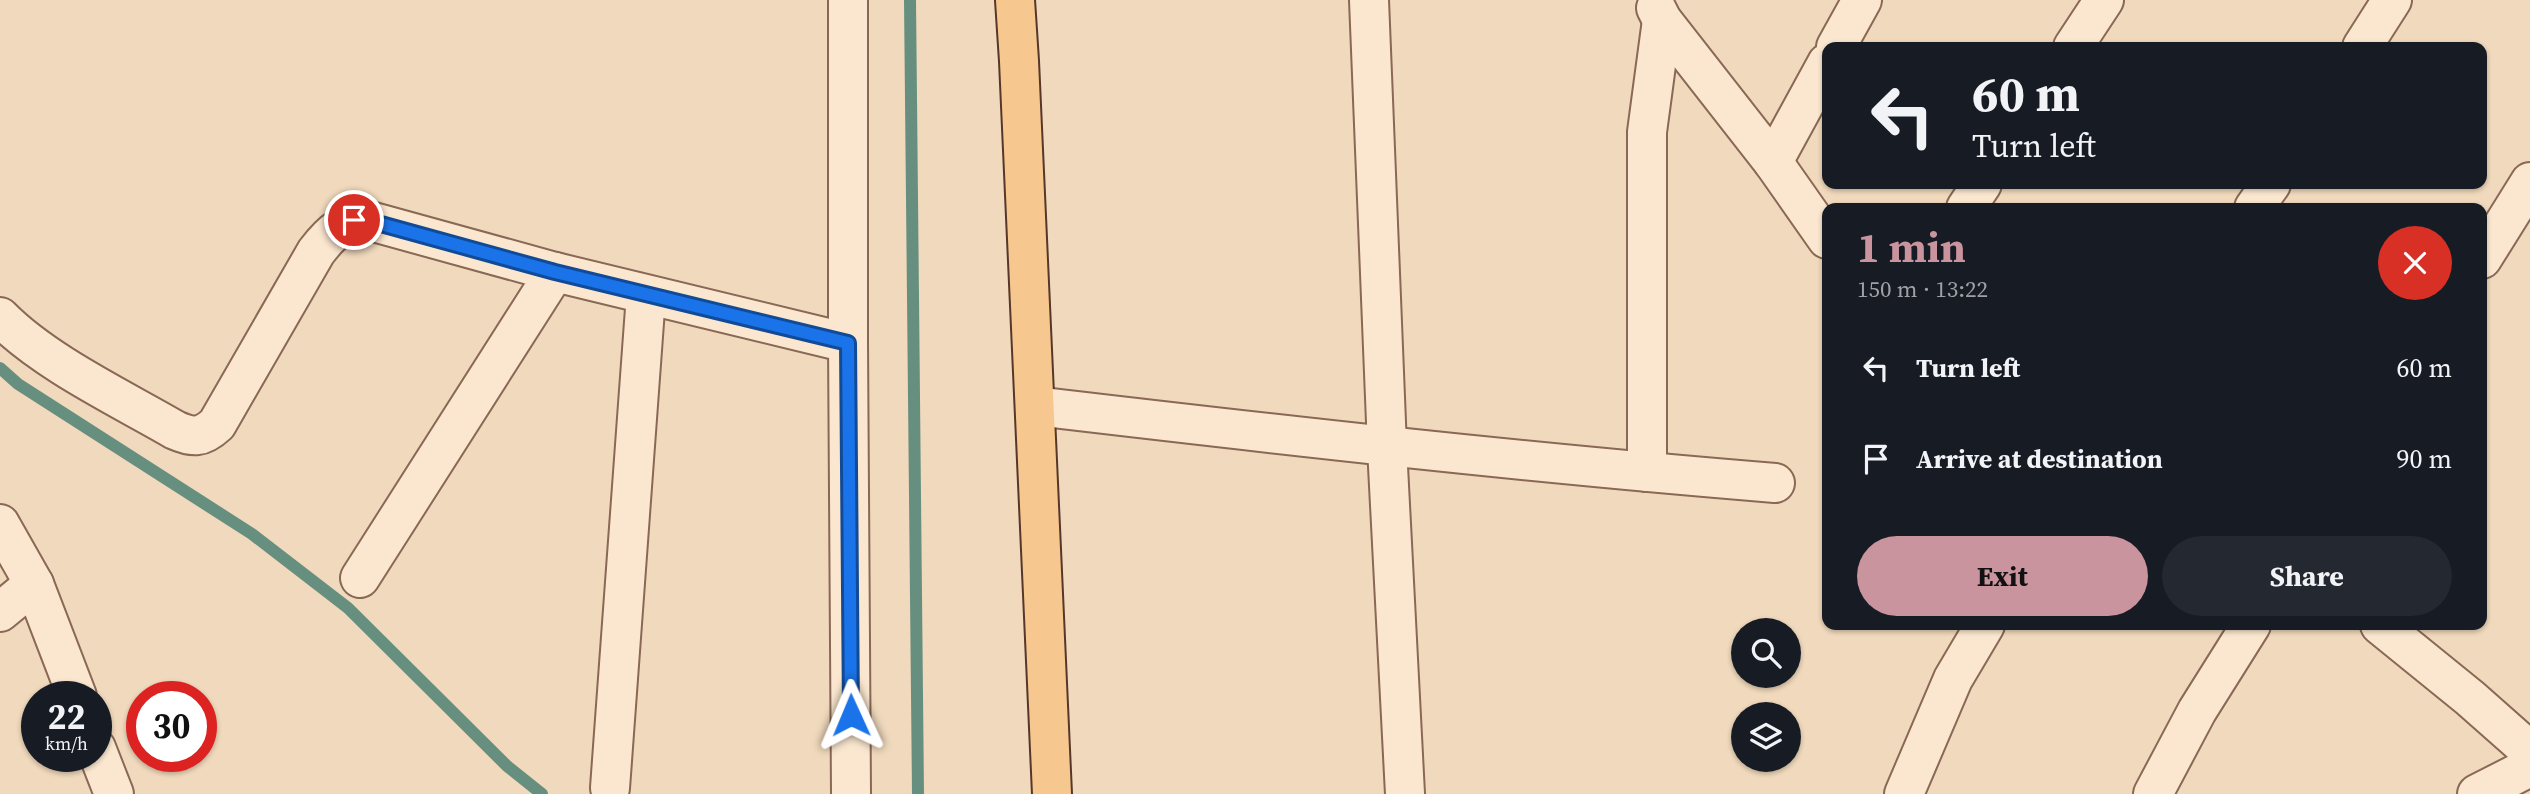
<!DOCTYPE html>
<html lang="en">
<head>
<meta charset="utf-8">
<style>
	body { margin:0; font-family:"Source Serif 4",serif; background:#242831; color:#f1f3f6; height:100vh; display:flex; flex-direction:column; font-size:26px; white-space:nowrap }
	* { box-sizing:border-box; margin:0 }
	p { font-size:23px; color:#9ea1a6 }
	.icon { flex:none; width:38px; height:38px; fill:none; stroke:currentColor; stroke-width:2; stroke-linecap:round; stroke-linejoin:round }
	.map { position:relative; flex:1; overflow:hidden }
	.side { position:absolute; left:1822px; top:203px; width:665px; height:427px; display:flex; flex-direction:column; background:#171b24; border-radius:14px; box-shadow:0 2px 5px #0004 }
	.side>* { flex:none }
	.guide { position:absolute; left:1822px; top:42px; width:665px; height:147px; border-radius:14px; box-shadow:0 2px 5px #0004; background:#171b24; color:#f1f3f6; overflow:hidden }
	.tools { position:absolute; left:1731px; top:618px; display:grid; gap:14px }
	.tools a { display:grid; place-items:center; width:70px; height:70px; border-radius:50%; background:#171b24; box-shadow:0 2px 5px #0004; font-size:35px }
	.speed { position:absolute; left:21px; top:681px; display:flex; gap:14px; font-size:35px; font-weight:700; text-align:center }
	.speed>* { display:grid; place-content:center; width:91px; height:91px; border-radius:50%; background:#171b24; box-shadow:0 2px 5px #0004; line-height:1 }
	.speed small { font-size:18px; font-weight:400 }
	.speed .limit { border:10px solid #d22; background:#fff; color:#111 }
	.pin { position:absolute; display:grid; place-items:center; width:60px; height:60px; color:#fff; margin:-30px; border:4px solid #fff; border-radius:50%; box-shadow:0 2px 7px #0007 }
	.me { position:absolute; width:77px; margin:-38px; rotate:359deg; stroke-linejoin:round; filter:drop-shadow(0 0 5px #0008) }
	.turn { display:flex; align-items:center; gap:24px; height:147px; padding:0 35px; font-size:32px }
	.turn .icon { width:91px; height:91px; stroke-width:2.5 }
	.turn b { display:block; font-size:49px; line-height:60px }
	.round { display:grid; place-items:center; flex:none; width:74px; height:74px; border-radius:37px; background:#242831 }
	.headline { display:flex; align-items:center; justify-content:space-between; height:119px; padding:0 35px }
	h1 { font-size:42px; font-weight:700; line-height:52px; color:#ca949f }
	.primary-button { display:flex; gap:14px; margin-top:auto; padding:14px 35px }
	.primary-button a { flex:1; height:80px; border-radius:42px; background:#ca949f; color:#111; font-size:28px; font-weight:700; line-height:80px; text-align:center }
	.primary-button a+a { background:#242831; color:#f1f3f6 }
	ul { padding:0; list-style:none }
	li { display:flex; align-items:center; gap:21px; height:91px; padding:0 35px }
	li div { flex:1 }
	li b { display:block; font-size:26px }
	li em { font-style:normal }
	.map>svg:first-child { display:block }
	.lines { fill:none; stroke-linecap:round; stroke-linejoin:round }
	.stream { stroke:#678f7f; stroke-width:12 }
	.minor-casing { stroke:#896855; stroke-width:42 }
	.major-casing { stroke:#56372a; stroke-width:42 }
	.minor { stroke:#fbe7cf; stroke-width:38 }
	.major { stroke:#f7c790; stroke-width:38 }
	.route-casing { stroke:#114b97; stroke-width:18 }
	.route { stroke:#1a73e8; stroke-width:12 }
</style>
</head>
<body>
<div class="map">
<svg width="2530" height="794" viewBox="0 0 2530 794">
	<rect width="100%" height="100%" fill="#f0d9bc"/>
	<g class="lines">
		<!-- stream -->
		<g class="stream">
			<path d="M 910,0 L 918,794"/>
			<path d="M 0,368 L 18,384 L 252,534 L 348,608 L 507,766 L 542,794"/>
		</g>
		<defs>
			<g id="minor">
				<path d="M 848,0 L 848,343 L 851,794"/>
				<path d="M 1369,0 L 1387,447 L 1405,794"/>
				<path d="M 1656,8 L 1662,20 L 1773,162 L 1827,239"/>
				<path d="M 1836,47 L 1862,0"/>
				<path d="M 2073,47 L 2104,0"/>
				<path d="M 2362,47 L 2392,0"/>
				<path d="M 1773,162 L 1827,63"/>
				<path d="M 1966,208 L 1982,184"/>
				<path d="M 2254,208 L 2271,184"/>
				<path d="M 2482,259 L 2530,182"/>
				<path d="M 0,317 C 44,362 120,398 175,430 C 193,438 202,438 217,424 L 316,252 C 331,232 344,220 370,221 L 555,272 L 848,343"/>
				<path d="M 1035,406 C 1281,435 1528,463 1775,483"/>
				<path d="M 1647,472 L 1647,132 L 1662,20"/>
				<path d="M 0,524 L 34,584 L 77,696"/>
				<path d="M 360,578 L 555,272"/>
				<path d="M 0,612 L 34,584"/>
				<path d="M 2380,625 L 2470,698 L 2530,751"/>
				<path d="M 96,748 L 114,794"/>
				<path d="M 610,788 L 646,295"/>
				<path d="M 1904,794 L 1953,679 L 1985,625"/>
				<path d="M 2153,794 L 2197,711 L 2251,625"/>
				<path d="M 2477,794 L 2530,767"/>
			</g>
			<path id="major" d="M 1015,0 L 1019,61 L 1052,794"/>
		</defs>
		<!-- minor casing -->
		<use href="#minor" class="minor-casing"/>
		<!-- major casing -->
		<use href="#major" class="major-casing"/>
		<!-- minor -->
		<use href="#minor" class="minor"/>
		<!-- major -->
		<use href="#major" class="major"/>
	</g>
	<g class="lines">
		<defs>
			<path id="route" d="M 354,220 L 370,221 L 555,272 L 848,343 L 851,715"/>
		</defs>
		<!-- route casing -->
		<use href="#route" class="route-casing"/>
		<!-- route -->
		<use href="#route" class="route"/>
	</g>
</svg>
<div class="tools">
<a><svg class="icon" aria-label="search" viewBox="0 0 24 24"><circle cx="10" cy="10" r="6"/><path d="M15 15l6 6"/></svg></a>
<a><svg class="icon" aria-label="layers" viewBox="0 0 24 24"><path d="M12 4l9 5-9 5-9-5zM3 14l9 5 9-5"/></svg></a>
</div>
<div class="speed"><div>22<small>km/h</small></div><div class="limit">30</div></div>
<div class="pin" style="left:354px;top:220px;background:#d93025"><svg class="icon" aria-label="arrive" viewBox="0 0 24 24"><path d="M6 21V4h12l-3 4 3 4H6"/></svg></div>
<svg class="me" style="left:851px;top:715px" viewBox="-20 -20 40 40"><path d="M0-17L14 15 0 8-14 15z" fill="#1a73e8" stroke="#fff" stroke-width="4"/></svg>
<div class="guide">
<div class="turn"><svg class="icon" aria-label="left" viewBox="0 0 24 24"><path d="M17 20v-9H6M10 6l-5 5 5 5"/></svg><div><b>60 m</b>Turn left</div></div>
</div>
<section class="side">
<div class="headline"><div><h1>1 min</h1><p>150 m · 13:22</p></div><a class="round" style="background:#d93025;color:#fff"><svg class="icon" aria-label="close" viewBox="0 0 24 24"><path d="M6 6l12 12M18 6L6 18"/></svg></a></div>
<ul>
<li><svg class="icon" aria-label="left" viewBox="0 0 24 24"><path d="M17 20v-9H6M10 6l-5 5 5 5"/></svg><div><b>Turn left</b></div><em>60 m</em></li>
<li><svg class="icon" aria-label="arrive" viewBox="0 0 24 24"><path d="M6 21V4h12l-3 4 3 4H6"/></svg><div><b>Arrive at destination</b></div><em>90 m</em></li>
</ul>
<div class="primary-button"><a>Exit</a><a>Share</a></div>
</section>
</div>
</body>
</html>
